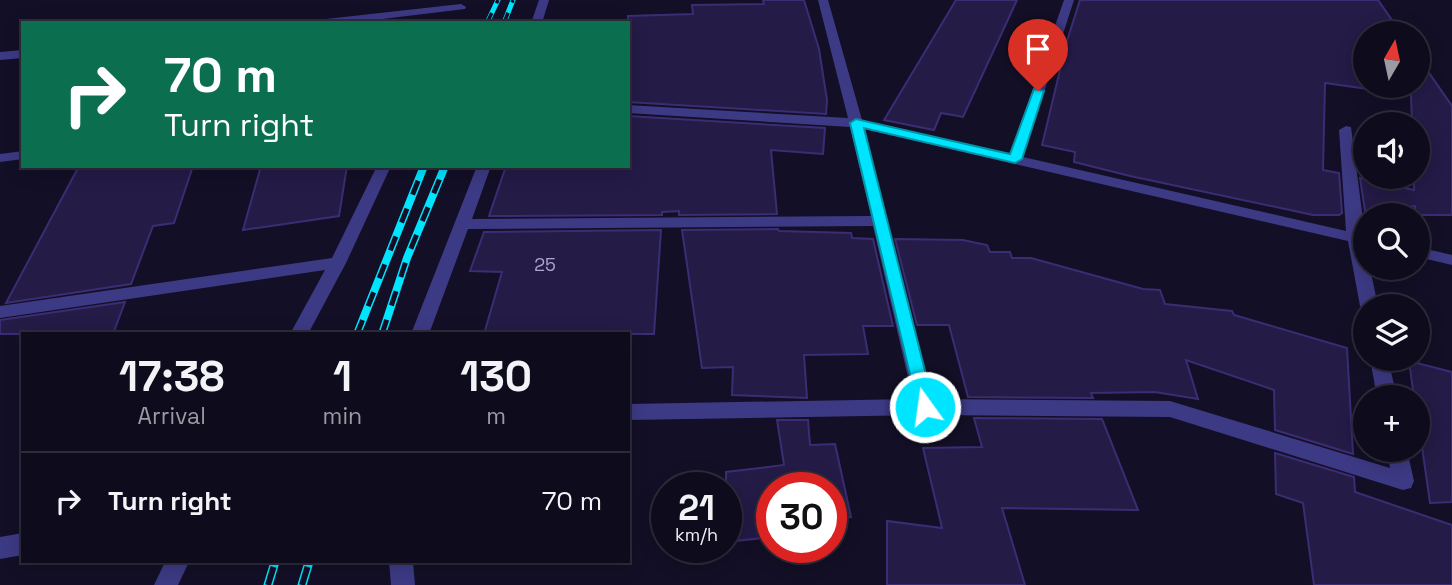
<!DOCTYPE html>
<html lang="en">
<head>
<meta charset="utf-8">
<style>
	body { margin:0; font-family:"Space Grotesk",sans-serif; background:#1c1929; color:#f1f3f6; height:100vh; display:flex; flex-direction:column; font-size:26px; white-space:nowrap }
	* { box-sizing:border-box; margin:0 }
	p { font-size:23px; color:#9b9ba3 }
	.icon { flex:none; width:38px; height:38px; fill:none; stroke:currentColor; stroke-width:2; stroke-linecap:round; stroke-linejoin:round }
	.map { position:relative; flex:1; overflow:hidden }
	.panel { position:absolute; left:21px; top:332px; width:609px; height:231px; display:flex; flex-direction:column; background:#0e0b1c; border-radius:0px; box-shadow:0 4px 18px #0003,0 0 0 2px #2e2b3b }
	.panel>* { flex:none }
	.hud { position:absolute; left:21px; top:21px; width:609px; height:147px; border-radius:0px; box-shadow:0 4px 18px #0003,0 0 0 2px #2e2b3b; background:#0b6e4f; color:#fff; overflow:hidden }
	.needle { width:46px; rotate:9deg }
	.tools { position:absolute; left:1353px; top:21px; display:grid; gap:14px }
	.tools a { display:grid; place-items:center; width:77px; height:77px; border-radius:50%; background:#0e0b1c; box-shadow:0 4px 18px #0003,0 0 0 2px #2e2b3b; font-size:35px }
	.speed { position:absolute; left:651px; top:472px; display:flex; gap:14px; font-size:35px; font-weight:700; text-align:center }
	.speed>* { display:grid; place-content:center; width:91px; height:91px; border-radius:50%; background:#0e0b1c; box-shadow:0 4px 18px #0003,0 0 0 2px #2e2b3b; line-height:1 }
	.speed small { font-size:18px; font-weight:400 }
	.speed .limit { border:10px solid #d22; background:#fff; color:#111 }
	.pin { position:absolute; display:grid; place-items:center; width:60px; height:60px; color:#fff; margin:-72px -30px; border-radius:50% 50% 50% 0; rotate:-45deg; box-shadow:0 0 7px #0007 }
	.pin .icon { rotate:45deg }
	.me { position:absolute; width:77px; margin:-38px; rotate:346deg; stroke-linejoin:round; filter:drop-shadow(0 0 5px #0008) }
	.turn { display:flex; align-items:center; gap:24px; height:147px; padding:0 28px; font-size:32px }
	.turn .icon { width:91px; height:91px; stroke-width:2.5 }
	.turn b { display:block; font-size:49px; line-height:60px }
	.eta { display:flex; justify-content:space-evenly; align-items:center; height:119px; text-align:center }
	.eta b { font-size:42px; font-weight:800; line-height:49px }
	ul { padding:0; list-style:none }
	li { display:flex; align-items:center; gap:21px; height:98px; padding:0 28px; border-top:2px solid #2e2b3b }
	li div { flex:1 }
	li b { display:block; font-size:26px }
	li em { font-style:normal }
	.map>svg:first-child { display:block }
	.building { fill:#241b47; stroke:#3b2d73; stroke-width:2 }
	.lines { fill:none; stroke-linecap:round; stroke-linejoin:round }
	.minor { fill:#3d3a85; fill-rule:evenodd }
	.rail-far2-casing { stroke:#00e5ff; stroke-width:5 }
	.rail-far1-casing { stroke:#00e5ff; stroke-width:8 }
	.rail-casing { stroke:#00e5ff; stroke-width:9 }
	.rail-far2 { stroke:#130f26; stroke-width:3.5; stroke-dasharray:11; stroke-linecap:butt }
	.rail-far1 { stroke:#130f26; stroke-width:5; stroke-dasharray:15; stroke-linecap:butt }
	.rail { stroke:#130f26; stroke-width:6; stroke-dasharray:19; stroke-linecap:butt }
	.route { fill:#00e5ff; stroke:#0095a6; stroke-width:2 }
	.labels { text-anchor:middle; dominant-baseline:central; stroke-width:7; stroke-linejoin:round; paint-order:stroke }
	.number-label { font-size:18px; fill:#aca6d1 }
</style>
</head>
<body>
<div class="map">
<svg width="1452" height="585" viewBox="0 0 1452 585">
	<rect width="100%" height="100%" fill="#130f26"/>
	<!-- building -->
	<g class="building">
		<path d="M 763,0 L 804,0 L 819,49 L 827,100 L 826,114 L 628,102 L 628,16 L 693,14 L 692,5 L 764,4 Z"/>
		<path d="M 956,0 L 1017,0 L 963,117 L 941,113 L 934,130 L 884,120 Z"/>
		<path d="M 1080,0 L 1378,0 L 1401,33 L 1365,33 L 1365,86 L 1418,86 L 1418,57 L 1452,106 L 1452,215 L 1415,215 L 1415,206 L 1365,211 L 1360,178 L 1414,190 L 1414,177 L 1418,177 L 1418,124 L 1412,124 L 1411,95 L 1325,83 L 1323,170 L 1339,173 L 1342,213 L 1339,215 L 1313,215 L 1130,176 L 1074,162 L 1075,152 L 1042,145 L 1067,41 Z"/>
		<path d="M 628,116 L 825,128 L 823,154 L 771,150 L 777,214 L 679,215 L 679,211 L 662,212 L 662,215 L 489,216 L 506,166 L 628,166 Z"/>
		<path d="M 79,166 L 193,166 L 174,223 L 153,226 L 131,284 L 6,303 Z"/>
		<path d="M 261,166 L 347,166 L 339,216 L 243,230 Z"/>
		<path d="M 778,229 L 779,231 L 851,233 L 852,238 L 873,239 L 893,326 L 863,326 L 868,354 L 804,355 L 807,398 L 732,395 L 733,367 L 702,368 L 682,230 Z"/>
		<path d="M 661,230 L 654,334 L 484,334 L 502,272 L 470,271 L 484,232 Z"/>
		<path d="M 895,239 L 963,240 L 987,245 L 990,252 L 1010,252 L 1012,258 L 1031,258 L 1143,289 L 1160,290 L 1165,304 L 1232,311 L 1234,315 L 1347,348 L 1353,454 L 1275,430 L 1274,390 L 1186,360 L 1198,399 L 1155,392 L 1091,393 L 1093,398 L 968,397 L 949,325 L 917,325 Z"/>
		<path d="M 125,302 L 113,334 L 0,334 L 0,320 Z"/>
		<path d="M 1409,361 L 1452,372 L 1452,502 L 1430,503 L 1418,419 L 1418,397 L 1414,397 Z"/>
		<path d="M 974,418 L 1102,419 L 1138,510 L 1002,508 L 1025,585 L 887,585 L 887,521 L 942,528 L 923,448 L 982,447 Z"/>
		<path d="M 777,420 L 808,420 L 810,445 L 835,444 L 851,517 L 831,519 L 831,488 L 772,488 L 772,537 L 726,542 L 726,472 L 784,465 Z"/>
		<path d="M 1275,453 L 1354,477 L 1355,492 L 1452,525 L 1452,585 L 1314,585 L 1303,503 L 1276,494 Z"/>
	</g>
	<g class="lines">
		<!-- minor -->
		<g class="minor">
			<path d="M 539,0 L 549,0 L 542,23 L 531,23 Z"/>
			<path d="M 818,0 L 828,0 L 862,120 L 1010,154 L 1064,0 L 1074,0 L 1023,157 L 1346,231 L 1339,130 L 1346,126 L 1351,127 L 1365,235 L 1365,268 L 1370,268 L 1378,306 L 1365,306 L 1365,311 L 1360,306 L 1348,241 L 864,129 L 933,399 L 1170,401 L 1390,468 L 1387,450 L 1407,450 L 1414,481 L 1411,488 L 1403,490 L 1170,417 L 925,415 L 628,420 L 628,404 L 913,399 L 873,226 L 468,229 L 429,334 L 411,334 L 477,166 L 491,166 L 472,219 L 871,216 L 850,127 L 628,113 L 628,105 L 848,118 Z"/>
			<path d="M 461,4 L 466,7 L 465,9 L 349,23 L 312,23 L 317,20 Z"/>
			<path d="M 23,50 L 23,58 L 0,60 L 0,52 Z"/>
			<path d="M 23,151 L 23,159 L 0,162 L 0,154 Z"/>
			<path d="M 377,166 L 391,166 L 346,263 L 308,334 L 290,334 L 325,270 L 0,318 L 0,306 L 332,258 Z"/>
			<path d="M 1418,247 L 1452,255 L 1452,265 L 1418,257 Z"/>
			<path d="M 1370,359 L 1388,359 L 1397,397 L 1377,397 Z"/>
			<path d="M 23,533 L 23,555 L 0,559 L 0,537 Z"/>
			<path d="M 165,562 L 189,562 L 178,585 L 154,585 Z"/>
			<path d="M 389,562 L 413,562 L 415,585 L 391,585 Z"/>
		</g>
		<defs>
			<g id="rail-far2">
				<path d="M 487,23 L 498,0"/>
				<path d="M 504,23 L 513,0"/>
			</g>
			<g id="rail-far1">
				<path d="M 357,334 L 424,166"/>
				<path d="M 382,334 L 407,258 L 445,166"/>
			</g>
			<g id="rail">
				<path d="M 268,585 L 275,562"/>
				<path d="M 302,585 L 309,562"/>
			</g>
		</defs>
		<!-- rail-far2 casing -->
		<use href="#rail-far2" class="rail-far2-casing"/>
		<!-- rail-far1 casing -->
		<use href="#rail-far1" class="rail-far1-casing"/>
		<!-- rail casing -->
		<use href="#rail" class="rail-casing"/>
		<!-- rail-far2 -->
		<use href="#rail-far2" class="rail-far2"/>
		<!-- rail-far1 -->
		<use href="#rail-far1" class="rail-far1"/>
		<!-- rail -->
		<use href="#rail" class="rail"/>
	</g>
	<!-- route -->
	<path class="route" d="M 1034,89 L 1044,91 L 1022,159 L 1015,163 L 864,128 L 934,407 L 932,412 L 925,414 L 919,412 L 850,123 L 856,119 L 1010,154 Z"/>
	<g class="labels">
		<!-- number labels -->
		<g class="number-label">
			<text x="545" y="264">25</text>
		</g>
	</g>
</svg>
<div class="tools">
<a><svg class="needle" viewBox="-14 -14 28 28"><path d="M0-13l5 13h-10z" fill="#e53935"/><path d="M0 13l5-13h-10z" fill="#9b9ba3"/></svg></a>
<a><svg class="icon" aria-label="sound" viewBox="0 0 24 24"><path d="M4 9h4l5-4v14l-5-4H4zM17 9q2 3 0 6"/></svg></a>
<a><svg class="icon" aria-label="search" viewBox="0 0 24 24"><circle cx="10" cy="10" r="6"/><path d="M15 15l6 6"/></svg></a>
<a><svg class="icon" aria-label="layers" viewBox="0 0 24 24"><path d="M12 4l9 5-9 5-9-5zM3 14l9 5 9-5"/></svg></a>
<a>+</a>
</div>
<div class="speed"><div>21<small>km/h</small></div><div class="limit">30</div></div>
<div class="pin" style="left:1038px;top:91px;background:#d93025"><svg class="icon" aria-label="arrive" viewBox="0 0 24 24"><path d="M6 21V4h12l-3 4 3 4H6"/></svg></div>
<svg class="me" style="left:925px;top:407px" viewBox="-20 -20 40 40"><circle r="17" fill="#00e5ff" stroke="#fff" stroke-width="3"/><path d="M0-11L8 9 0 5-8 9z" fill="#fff"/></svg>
<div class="hud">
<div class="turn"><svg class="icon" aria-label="right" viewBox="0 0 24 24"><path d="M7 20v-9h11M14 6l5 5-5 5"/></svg><div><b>70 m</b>Turn right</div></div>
</div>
<section class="panel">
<div class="eta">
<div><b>17:38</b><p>Arrival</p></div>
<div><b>1</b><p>min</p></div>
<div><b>130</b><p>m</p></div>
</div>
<ul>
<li><svg class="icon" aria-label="right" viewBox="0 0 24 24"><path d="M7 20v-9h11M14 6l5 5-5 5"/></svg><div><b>Turn right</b></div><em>70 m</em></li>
</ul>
</section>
</div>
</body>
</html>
